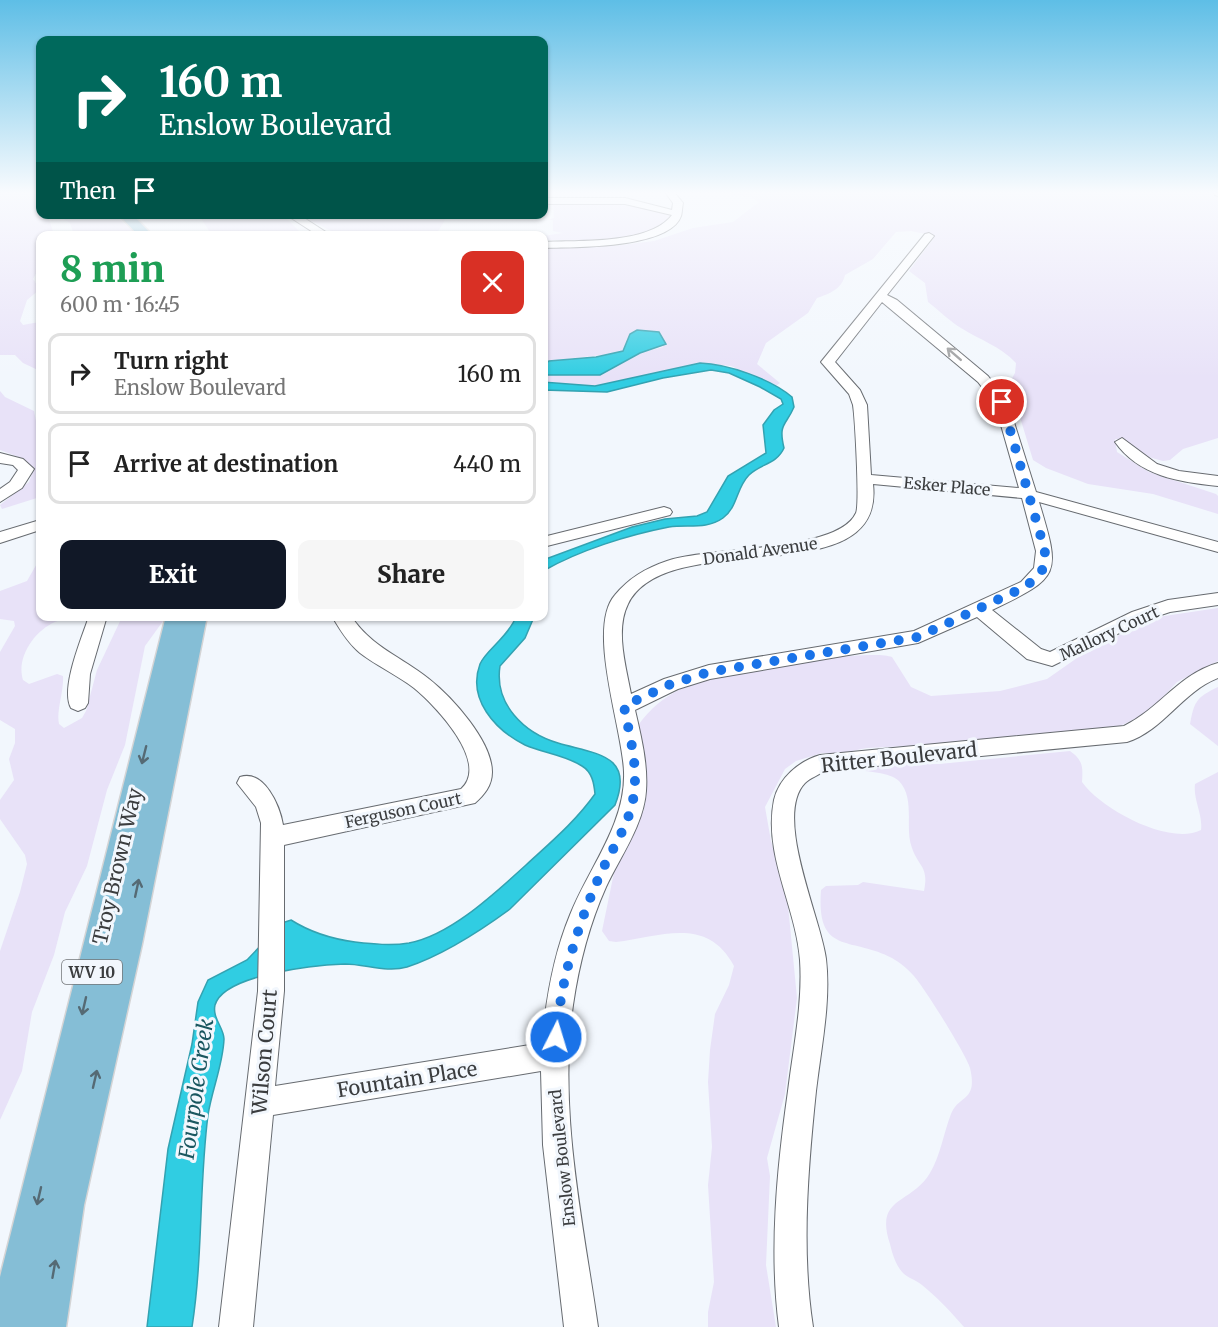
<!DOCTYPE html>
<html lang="en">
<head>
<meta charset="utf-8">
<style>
	body { margin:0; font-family:Merriweather,serif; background:#f6f6f6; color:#222; height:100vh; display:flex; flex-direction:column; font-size:22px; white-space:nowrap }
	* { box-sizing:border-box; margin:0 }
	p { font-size:20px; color:#767676 }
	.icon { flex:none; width:33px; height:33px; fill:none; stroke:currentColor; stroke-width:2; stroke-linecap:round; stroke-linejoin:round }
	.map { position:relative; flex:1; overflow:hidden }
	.panel { position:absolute; left:36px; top:231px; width:512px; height:390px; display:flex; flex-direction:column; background:#fff; border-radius:12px; box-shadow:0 2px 4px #0004 }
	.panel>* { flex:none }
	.guide { position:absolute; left:36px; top:36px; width:512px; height:183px; border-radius:12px; box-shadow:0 2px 4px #0004; background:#00695c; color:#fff; overflow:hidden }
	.pin { position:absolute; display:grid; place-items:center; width:51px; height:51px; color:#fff; margin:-26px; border:3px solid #fff; border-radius:50%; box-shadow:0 2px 6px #0007 }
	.me { position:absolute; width:66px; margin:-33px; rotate:5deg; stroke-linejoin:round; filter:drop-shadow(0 0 4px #0008) }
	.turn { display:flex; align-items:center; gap:21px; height:126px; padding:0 24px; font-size:27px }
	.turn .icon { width:78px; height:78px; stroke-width:2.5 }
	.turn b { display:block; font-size:42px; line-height:51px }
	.then { display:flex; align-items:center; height:57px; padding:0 24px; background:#0003; gap:12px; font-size:22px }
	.round { display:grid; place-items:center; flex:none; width:63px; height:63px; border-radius:12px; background:#f6f6f6 }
	.overview { display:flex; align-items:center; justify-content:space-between; height:102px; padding:0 24px }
	h1 { font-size:36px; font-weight:800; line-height:45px; color:#1e9e55 }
	.primary-button { display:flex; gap:12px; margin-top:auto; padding:12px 24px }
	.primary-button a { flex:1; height:69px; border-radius:12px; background:#111827; color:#fff; font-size:24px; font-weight:800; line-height:69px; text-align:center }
	.primary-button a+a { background:#f6f6f6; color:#222 }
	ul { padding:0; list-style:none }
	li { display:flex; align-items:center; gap:18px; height:81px; margin:0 12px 9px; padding:0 12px; border:3px solid #e0e0e0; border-radius:12px }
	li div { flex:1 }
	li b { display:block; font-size:22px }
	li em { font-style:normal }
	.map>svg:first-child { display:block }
	.green { fill:#e8e2f8 }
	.water { fill:#30cde2; stroke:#33a2b1; stroke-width:1.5 }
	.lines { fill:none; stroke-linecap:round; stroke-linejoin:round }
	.minor-casing { stroke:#676b70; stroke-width:2 }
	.major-casing { stroke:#d4d4d5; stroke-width:3 }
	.minor { fill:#fff; fill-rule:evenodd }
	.major { fill:#85bed6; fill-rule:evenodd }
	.oneway { stroke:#9d9e9f }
	.oneway2 { stroke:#556a74 }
	.route { stroke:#1a73e8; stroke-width:10; stroke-dasharray:0 18 }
	.labels { text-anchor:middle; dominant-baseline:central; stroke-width:6; stroke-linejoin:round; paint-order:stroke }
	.shield { fill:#f2f7fd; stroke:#727578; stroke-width:1.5 }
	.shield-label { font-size:15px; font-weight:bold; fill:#3b3d3f }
	.street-label { font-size:16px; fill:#3b3d3f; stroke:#f2f7fd }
	.near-street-label { font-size:20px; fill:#3b3d3f; stroke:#f2f7fd }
	.near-water-label { font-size:21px; font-style:italic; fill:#1a5760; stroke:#f2f7fd }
</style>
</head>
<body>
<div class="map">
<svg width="1218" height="1327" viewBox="0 0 1218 1327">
	<rect width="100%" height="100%" fill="#f2f7fd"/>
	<!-- green -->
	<g class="green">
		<path d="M 0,192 L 40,192 L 40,214 L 115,215 L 137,235 L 121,235 L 111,231 L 102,235 L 74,235 L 70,223 L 62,218 L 49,219 L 54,235 L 40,236 L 40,266 L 33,279 L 40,289 L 27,300 L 20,321 L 23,325 L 39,322 L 40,371 L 23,363 L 15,355 L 0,355 Z"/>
		<path d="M 712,192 L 1210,192 L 1218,196 L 1218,438 L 1183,449 L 1170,460 L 1163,461 L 1145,456 L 1126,441 L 1115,439 L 1117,452 L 1149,472 L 1216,494 L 1218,496 L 1218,514 L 1153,494 L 1088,484 L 1046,468 L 1033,460 L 1019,414 L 1007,396 L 1006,389 L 1015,373 L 1016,363 C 1000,346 980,340 961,328 C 949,321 939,310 928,302 L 925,283 L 909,271 L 933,239 L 931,235 L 911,231 L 896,232 L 873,259 L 845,275 C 842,289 829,294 817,298 L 808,313 L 766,343 L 757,364 L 780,383 L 776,386 L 731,366 L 700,363 L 595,386 L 543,382 L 543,375 L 600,375 L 640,353 L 663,347 L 659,332 L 637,330 L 630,334 L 623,351 C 603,358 555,356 543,366 L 543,248 L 613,246 L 654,241 L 693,228 L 733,222 L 759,202 L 751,197 Z"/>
		<path d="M 618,202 L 673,215 C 651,246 578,239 543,240 L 543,236 L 563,233 L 553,231 L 553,220 L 547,220 L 554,218 L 553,204 L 548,204 Z"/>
		<path d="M 193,215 L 283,215 L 303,235 L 212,235 L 200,217 Z"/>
		<path d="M 300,215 L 448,215 L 437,233 L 448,235 L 339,235 Z"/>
		<path d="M 0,391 L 5,397 L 34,411 L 36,421 L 40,425 L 40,497 L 2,509 L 0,505 L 29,482 L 33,471 L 24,459 L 0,450 Z"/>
		<path d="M 39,560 L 40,616 L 78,617 C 70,619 62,619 55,622 C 34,631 16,658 23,680 L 29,684 L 57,674 L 63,676 C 64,692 56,710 59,724 L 64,728 L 82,718 L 86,711 L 97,670 L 122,617 L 166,617 L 145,646 L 125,745 L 107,790 L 87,866 L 65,912 L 54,955 L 32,1012 L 22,1071 L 0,1120 L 0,951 L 20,892 L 27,864 L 25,855 L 0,819 L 0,800 L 14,780 L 9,759 L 15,743 L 15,729 L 0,720 L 0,652 L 15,626 L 14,621 L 0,619 L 0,591 L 27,581 Z"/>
		<path d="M 1218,608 L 1218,661 L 1177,682 L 1149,712 L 1118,727 L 968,743 L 867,748 L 836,754 L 822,753 L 796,761 L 785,769 L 765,807 L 771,841 L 787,895 L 797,998 L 785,1094 L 767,1158 L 770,1176 L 766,1265 L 776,1327 L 708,1327 L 708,1312 L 714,1282 L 708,1185 L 712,1147 L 708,1082 L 710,1050 L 715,1014 L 729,985 L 734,966 C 707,915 660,937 616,942 L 609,941 L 602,931 L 618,853 L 644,810 L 645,795 L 639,724 C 651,708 662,699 680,689 C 706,675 868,647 892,657 L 911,687 L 931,696 L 1000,691 L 1047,679 L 1077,658 L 1151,618 Z"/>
		<path d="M 1218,687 L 1218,746 L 1190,724 C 1194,701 1197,697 1218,687 Z"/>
		<path d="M 1070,751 C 1083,760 1083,767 1082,782 C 1101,809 1169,846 1201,830 C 1203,814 1193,800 1195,784 L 1218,772 L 1218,1327 L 964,1327 C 951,1312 938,1298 922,1285 C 916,1280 908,1278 903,1273 C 896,1266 892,1253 890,1244 C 874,1196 911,1205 930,1173 C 940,1157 944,1132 951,1114 C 959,1094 978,1102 970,1068 C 967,1056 923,985 913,975 C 908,969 899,962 892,958 C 851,936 816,956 821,890 L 826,886 L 858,885 L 863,882 L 924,891 C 929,866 919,868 912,848 C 904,828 916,799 899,781 C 890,772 866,772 854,769 L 862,765 L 939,764 Z"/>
	</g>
	<!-- water -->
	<g class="water">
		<path d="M 637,330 L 659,332 L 666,344 L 640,353 L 600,375 L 543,375 L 543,366 L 549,361 L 596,357 L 623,351 L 630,334 Z"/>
		<path d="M 700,363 C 728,364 771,379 792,397 L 794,407 C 786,426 778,423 784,448 C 777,464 760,464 749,475 C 736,488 738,507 723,518 C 706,530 688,524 669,527 C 628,535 580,550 543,571 L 543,560 L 632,527 L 665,519 L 697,516 L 707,512 L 728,476 L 766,453 L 763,425 L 774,410 L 783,404 L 781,399 L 760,387 L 729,373 L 711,370 L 663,378 L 607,392 L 543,390 L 543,382 L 595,386 Z"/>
		<path d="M 516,617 L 534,617 L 525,638 L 500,666 C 494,704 524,733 558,743 C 595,754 635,754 615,805 L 510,909 C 480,931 443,955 407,967 C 387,973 365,964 345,964 C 317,965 224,974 215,1005 C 212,1018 224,1028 224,1039 C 223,1065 212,1089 208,1115 C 199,1185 203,1257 192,1327 L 147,1327 L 168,1149 L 192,1044 L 198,1002 L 208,980 L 247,960 L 282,923 L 291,920 C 310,932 332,939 355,942 C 373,944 391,946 409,943 C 451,935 495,893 526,865 C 551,842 575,822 595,794 C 594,783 592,772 582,766 C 565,755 543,753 525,745 C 495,730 467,699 480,664 C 485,651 508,637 516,617 Z"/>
	</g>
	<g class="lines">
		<defs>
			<g id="minor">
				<path d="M 665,192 L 674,192 L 683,203 C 682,207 682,214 681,216 C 670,249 572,247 543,248 L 543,242 C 578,240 649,245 672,215 L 625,204 L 543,204 L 543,198 L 625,198 L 672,210 L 673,203 Z"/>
				<path d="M 1213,192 L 1218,192 L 1218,196 L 1215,195 Z"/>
				<path d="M 285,214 L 298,214 L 332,236 L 319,236 Z"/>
				<path d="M 929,233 L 934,236 L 887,295 L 897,300 L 988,376 L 1007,400 L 1036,492 L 1218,542 L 1218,552 L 1039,502 C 1061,575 1061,577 992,610 L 1041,649 L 1050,652 L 1132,612 L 1168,600 L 1218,593 L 1218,605 L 1170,612 L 1146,620 L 1052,666 L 1027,659 L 977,617 L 918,643 L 710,679 L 678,689 L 635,710 C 641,736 648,764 646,791 C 644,824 620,857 606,887 C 589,925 579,964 573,1005 C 558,1111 583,1222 598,1327 L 564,1327 L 543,1145 L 541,1071 L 273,1115 L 253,1327 L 219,1327 L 258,991 L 261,823 L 256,807 L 237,783 L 240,777 C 264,769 280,806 283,825 L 461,789 C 490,763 436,706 414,688 C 397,675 377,666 360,653 C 348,643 340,630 332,616 L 351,616 C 371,647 402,657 429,679 C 452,697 492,741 492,772 C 492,786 484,795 475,803 L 284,845 L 284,991 L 275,1086 L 542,1043 C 546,999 553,956 570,915 C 588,869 626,824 624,772 C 623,730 586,628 615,595 C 629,578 646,568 667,561 C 709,546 838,553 856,513 C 860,504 855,418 853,405 L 849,394 L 821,362 L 925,234 ZM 882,302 L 978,382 L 995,404 L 1019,488 L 871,475 L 867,405 L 860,390 L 835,362 ZM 873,484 L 1022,498 L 1036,551 L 1034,568 L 1021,582 L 914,631 L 709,665 L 664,679 L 631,694 C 626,667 615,630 628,604 C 667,524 886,597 873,484 Z"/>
				<path d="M 1122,438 L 1157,464 L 1179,471 L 1218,476 L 1218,486 C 1179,482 1139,476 1115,442 Z"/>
				<path d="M 0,453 L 23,459 L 34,469 L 22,488 L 0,502 L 0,489 L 10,482 L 18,470 L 13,465 L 0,463 Z"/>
				<path d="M 664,507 L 670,509 L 672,512 L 670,515 L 543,547 L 543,537 Z"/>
				<path d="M 40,520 L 40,530 L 0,543 L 0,532 Z"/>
				<path d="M 89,616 L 107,616 L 90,674 L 88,703 L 85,708 L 78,711 L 71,708 C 60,688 82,638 89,616 Z"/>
				<path d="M 1218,663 L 1218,678 C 1182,692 1164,730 1127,742 L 824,771 C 819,775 810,778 805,783 C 773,816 821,918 826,959 C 831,1002 821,1048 816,1091 C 808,1168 801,1250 813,1327 L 779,1327 C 769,1250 777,1168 788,1091 C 793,1049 803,1004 800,960 C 796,906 763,855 774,800 C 779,778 799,761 820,755 L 1124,726 C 1159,709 1179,674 1218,663 Z"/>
			</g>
			<g id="major">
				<path d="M 118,214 L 132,214 L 153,236 L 139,236 Z"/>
				<path d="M 166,616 L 207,616 L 142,944 L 84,1205 L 66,1327 L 0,1327 L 0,1277 Z"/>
			</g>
		</defs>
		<!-- minor casing -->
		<use href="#minor" class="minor-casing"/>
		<!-- major casing -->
		<use href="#major" class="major-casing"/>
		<!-- minor -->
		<use href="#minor" class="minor"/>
		<!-- major -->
		<use href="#major" class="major"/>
	</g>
	<!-- one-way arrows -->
	<defs><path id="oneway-shaft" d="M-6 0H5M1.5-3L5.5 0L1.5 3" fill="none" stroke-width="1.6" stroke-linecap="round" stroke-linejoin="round" transform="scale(1.5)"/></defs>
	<use class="oneway" href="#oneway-shaft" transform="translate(954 354) rotate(-139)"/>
	<g class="oneway2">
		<use href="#oneway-shaft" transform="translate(144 755) rotate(104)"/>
		<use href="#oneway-shaft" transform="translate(137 888) rotate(-78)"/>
		<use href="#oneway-shaft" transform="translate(84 1006) rotate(103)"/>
		<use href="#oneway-shaft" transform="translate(95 1079) rotate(-77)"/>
		<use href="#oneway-shaft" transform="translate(39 1196) rotate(103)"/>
		<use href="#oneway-shaft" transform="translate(54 1269) rotate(-80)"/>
	</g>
	<!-- sky -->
	<linearGradient id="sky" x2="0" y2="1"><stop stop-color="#5ebee6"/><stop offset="0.51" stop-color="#f9fbfe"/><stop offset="1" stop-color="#f9fbfe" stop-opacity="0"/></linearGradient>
	<rect width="1218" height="378" fill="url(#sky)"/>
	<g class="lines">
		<!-- route -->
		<path class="route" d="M 556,1037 C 561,980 576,930 599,877 C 611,850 631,823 634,793 C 638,764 629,734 624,706 L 671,684 L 709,672 L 918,637 L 1027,586 L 1043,569 L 1045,551 L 1002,402"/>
	</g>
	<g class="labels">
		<!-- shield labels -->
		<rect class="shield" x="62" y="960" width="60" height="24" rx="4.5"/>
		<g class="shield-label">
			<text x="92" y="972">WV 10</text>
		</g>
		<!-- street labels -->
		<g class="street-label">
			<text transform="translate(947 486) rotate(5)">Esker Place</text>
			<text transform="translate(760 551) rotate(-8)">Donald Avenue</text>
			<text transform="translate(1109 633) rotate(-25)">Mallory Court</text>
			<text transform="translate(403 810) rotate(-12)">Ferguson Court</text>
			<text transform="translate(562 1158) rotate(-96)">Enslow Boulevard</text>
		</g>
		<!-- near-street labels -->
		<g class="near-street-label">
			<text transform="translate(899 757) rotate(-6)">Ritter Boulevard</text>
			<text transform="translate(117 866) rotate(-77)">Troy Brown Way</text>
			<text transform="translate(264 1052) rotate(-85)">Wilson Court</text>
			<text transform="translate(407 1079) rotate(-9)">Fountain Place</text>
		</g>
		<!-- near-water labels -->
		<g class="near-water-label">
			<text transform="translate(196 1089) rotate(-82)">Fourpole Creek</text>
		</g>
	</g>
</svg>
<div class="pin" style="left:1002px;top:402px;background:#d93025"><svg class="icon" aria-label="arrive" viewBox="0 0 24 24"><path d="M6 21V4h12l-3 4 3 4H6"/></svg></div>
<svg class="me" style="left:556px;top:1037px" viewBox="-20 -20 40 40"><circle r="17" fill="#1a73e8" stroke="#fff" stroke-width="3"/><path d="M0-11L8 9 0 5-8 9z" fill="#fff"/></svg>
<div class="guide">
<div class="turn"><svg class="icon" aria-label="right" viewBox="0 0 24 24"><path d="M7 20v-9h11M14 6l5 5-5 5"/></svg><div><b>160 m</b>Enslow Boulevard</div></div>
<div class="then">Then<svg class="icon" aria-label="arrive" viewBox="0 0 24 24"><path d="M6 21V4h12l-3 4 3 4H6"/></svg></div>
</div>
<section class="panel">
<div class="overview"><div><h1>8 min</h1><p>600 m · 16:45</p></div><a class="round" style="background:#d93025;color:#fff"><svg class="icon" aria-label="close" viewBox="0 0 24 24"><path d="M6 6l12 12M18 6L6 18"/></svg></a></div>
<ul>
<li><svg class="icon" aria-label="right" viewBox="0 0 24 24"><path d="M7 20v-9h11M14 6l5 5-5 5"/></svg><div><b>Turn right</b><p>Enslow Boulevard</p></div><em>160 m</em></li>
<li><svg class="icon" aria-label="arrive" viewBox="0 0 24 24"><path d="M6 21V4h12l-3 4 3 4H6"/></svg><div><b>Arrive at destination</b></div><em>440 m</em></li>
</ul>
<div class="primary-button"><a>Exit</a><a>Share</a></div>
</section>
</div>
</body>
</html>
